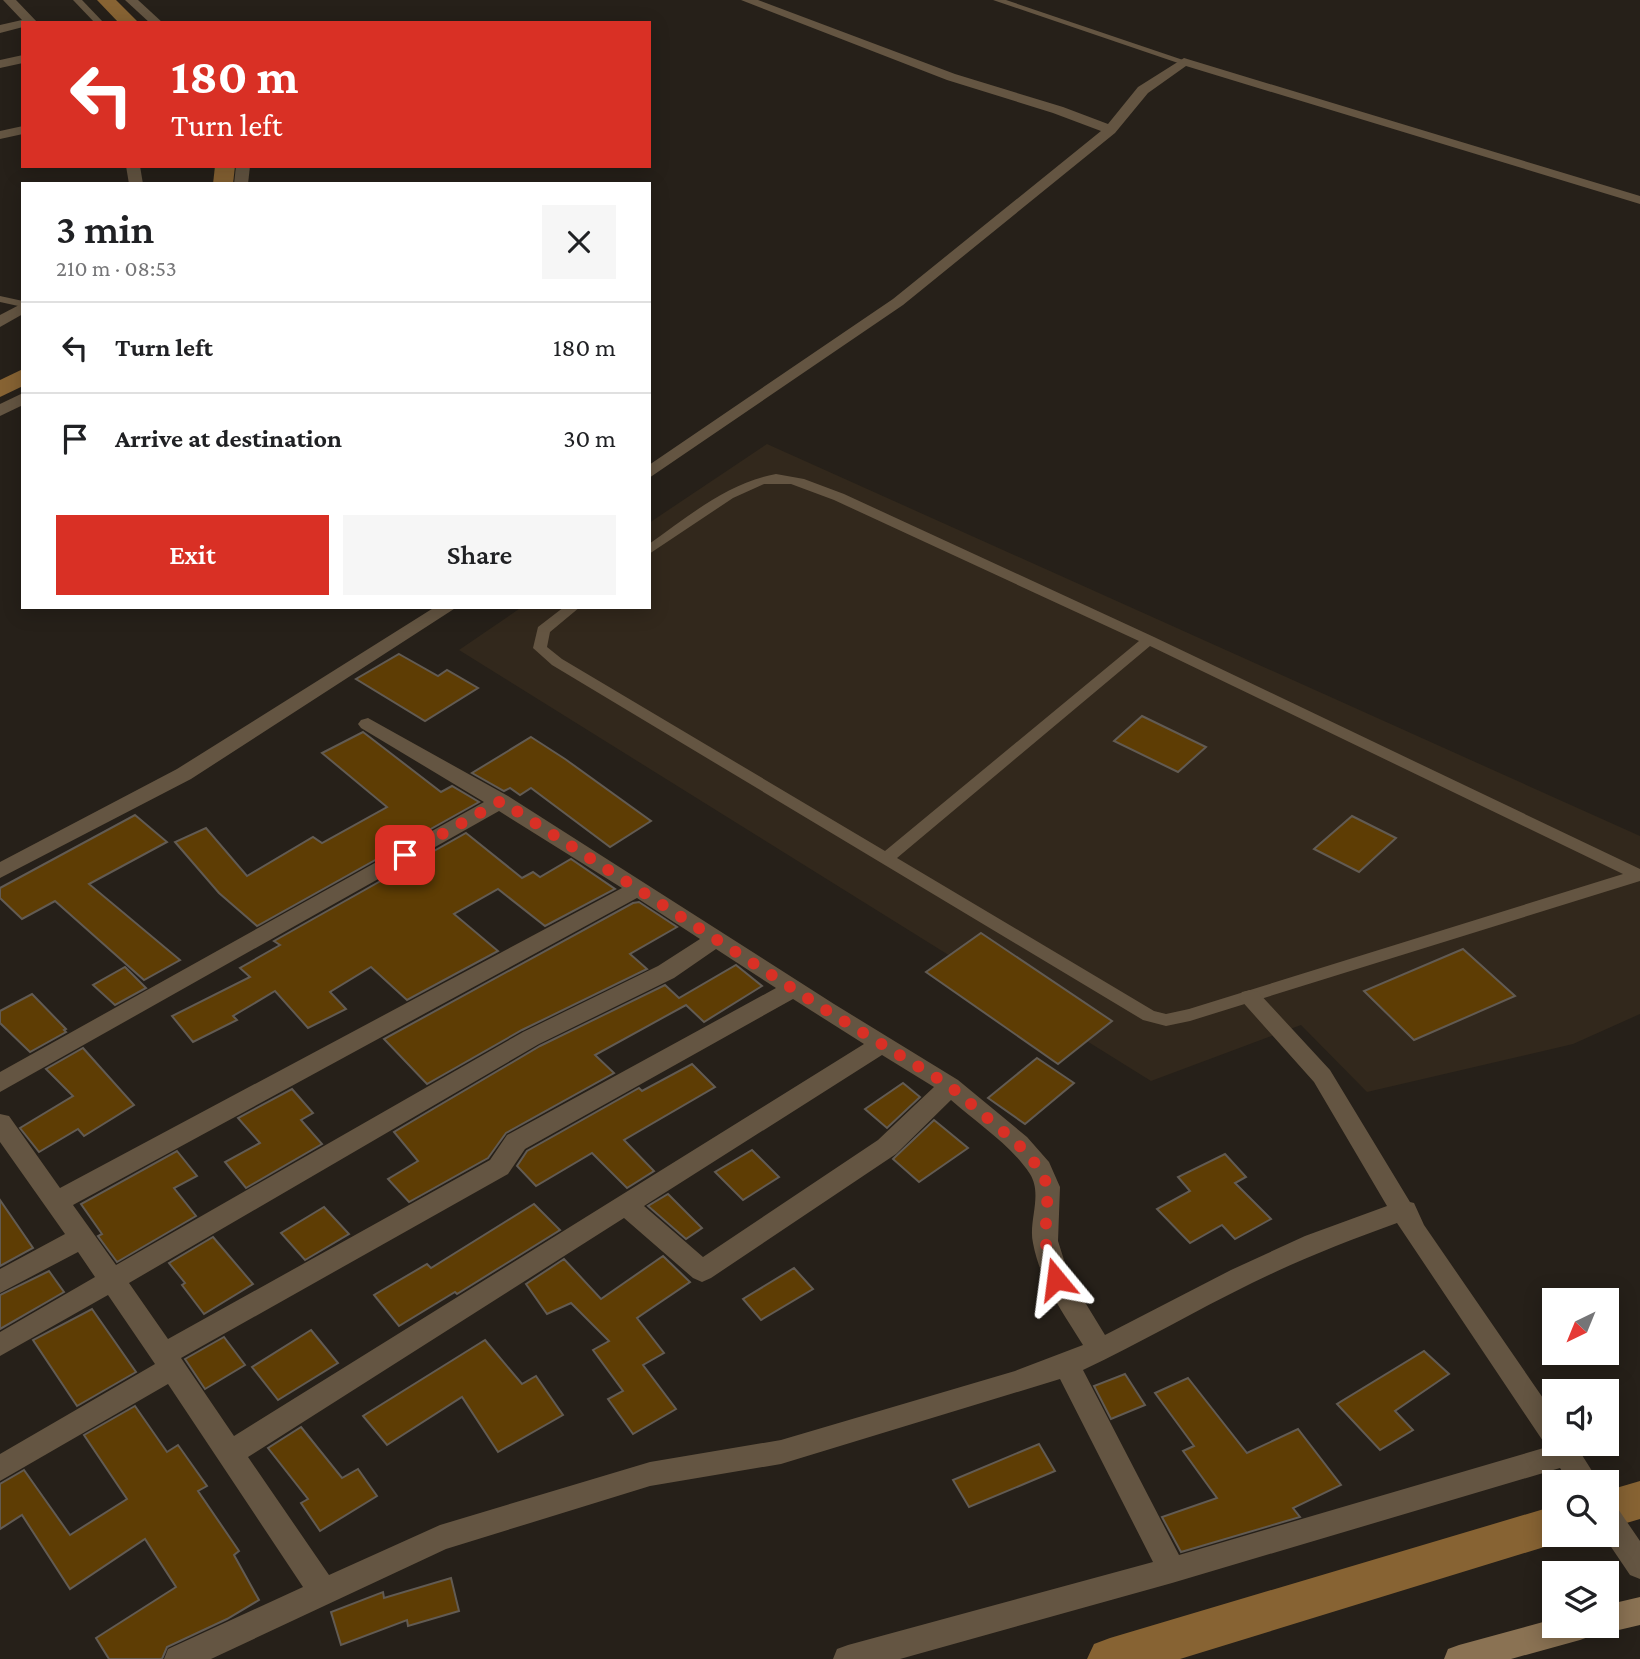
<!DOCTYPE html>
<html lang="en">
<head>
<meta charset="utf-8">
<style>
	body { margin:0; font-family:"Crimson Pro",serif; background:#f6f6f6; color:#202124; height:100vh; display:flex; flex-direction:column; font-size:26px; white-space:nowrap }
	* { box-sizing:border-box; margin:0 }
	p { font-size:23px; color:#757577 }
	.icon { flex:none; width:38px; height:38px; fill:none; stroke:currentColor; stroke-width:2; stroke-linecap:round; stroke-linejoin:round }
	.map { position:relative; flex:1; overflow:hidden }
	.details { position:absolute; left:21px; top:182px; width:630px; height:427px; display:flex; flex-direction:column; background:#fff; border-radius:0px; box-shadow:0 4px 18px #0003 }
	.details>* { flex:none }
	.hud { position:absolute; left:21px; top:21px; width:630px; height:147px; border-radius:0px; box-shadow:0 4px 18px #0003; background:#d93025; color:#fff; overflow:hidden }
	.needle { width:46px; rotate:223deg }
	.buttons { position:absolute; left:1542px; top:1288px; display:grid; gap:14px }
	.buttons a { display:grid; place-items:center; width:77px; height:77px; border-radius:0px; background:#fff; box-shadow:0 4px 18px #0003; font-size:35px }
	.pin { position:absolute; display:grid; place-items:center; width:60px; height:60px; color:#fff; margin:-30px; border-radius:14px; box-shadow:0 4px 10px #0006 }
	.me { position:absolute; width:77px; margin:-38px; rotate:344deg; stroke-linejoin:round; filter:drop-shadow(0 0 5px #0008) }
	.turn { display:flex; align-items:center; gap:24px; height:147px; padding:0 35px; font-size:32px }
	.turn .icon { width:91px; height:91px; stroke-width:2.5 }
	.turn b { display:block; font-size:49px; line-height:60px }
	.round { display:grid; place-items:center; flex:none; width:74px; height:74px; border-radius:0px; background:#f6f6f6 }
	.summary { display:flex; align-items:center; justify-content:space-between; height:119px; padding:0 35px }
	h1 { font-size:42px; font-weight:600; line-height:52px }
	.primary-button { display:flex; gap:14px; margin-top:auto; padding:14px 35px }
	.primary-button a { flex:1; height:80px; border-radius:0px; background:#d93025; color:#fff; font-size:28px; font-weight:600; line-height:80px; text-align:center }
	.primary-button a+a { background:#f6f6f6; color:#202124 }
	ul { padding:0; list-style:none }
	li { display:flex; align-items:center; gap:21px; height:91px; padding:0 35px; border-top:2px solid #e0e0e0 }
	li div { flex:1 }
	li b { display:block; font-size:26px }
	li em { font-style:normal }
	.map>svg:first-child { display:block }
	.built { fill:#32281c }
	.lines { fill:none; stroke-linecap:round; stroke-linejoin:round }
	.canal { fill:#876333; fill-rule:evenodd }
	.building { fill:#5e3d04; stroke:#625b53; stroke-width:2 }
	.lane { fill:#645542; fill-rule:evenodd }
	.street { fill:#645542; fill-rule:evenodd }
	.secondary { fill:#8a7253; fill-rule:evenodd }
	.route { stroke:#d93025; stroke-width:12; stroke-dasharray:0 21.6 }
</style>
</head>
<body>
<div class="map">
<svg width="1640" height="1659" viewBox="0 0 1640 1659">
	<rect width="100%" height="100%" fill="#262019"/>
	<!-- built -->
	<path class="built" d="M 767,444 L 1640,836 L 1640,1014 L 1573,1044 L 1367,1092 L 1301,1025 L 1151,1081 L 459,650 L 522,607 L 649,607 L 649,523 Z"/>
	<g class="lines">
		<!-- canal -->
		<g class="canal">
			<path d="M 97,0 L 116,0 L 139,23 L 119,23 Z"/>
			<path d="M 215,166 L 235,166 L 233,184 L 213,184 Z"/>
			<path d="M 23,369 L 23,386 L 0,397 L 0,380 Z"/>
			<path d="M 1640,1481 L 1640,1519 L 1606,1529 L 1606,1491 Z"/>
			<path d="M 1554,1506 L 1554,1535 L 1571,1535 L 1569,1539 L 1554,1544 L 1180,1659 L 1087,1659 L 1094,1644 L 1110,1638 Z"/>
		</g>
	</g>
	<!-- building -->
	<g class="building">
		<path d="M 399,654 L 438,676 L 447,670 L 478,688 L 425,721 L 356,679 Z"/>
		<path d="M 1142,716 L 1206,747 L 1178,772 L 1114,741 Z"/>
		<path d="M 363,732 L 441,792 L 452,786 L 479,802 L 257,926 L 219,893 L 175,842 L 206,828 L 247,876 L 313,837 L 322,843 L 387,807 L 322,753 Z"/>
		<path d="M 531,737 L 565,759 L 651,821 L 610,847 L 531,788 L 520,795 L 510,788 L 504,791 L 472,773 Z"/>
		<path d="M 135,815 L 167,842 L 89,884 L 180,960 L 144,980 L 55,901 L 22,919 L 0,898 L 0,888 Z"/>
		<path d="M 1352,816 L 1396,838 L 1359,872 L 1314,849 Z"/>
		<path d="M 466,833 L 522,878 L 533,872 L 540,877 L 571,859 L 615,889 L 545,926 L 498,889 L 454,914 L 498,951 L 407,1000 L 371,967 L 330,992 L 346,1009 L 308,1028 L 275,991 L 233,1016 L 237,1020 L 193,1042 L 172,1016 L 250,977 L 240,968 L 280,945 L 274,941 Z"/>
		<path d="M 639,902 L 677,927 L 630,954 L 647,969 L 522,1030 L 427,1084 L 384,1039 L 633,903 Z"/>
		<path d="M 981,933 L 1112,1021 L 1058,1064 L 926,972 Z"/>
		<path d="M 1463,949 L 1515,996 L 1414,1040 L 1364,991 Z"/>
		<path d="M 736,965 L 762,986 L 704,1022 L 686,1005 L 595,1055 L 614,1073 L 506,1133 L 488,1158 L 409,1202 L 388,1179 L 418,1161 L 394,1132 L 540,1046 L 665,985 L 679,998 Z"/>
		<path d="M 125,967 L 146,988 L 115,1005 L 93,985 Z"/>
		<path d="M 32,994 L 66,1029 L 64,1030 L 66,1032 L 30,1052 L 0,1023 L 0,1011 Z"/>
		<path d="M 83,1048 L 134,1105 L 84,1136 L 78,1129 L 39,1152 L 20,1128 L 73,1096 L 46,1069 Z"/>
		<path d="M 1037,1058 L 1074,1083 L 1025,1124 L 988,1098 Z"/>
		<path d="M 692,1064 L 715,1087 L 624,1140 L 654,1171 L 627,1188 L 592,1153 L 536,1186 L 517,1166 L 527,1151 L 639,1088 L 642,1091 Z"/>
		<path d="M 903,1083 L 920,1097 L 887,1128 L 865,1109 Z"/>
		<path d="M 292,1089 L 313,1113 L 301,1120 L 322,1144 L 246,1188 L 225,1162 L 260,1143 L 238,1118 Z"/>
		<path d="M 934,1120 L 968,1148 L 919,1182 L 893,1159 Z"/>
		<path d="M 752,1150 L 779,1177 L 743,1200 L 715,1172 Z"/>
		<path d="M 177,1151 L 197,1176 L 174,1188 L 196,1216 L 117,1262 L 98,1236 L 102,1234 L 81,1204 Z"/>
		<path d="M 1225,1154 L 1246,1177 L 1235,1183 L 1271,1219 L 1235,1239 L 1222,1225 L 1190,1243 L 1157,1209 L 1190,1191 L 1178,1177 Z"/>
		<path d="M 668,1194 L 702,1228 L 686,1239 L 648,1206 Z"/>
		<path d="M 0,1200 L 33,1248 L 0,1266 Z"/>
		<path d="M 534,1204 L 560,1230 L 457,1294 L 455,1292 L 399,1326 L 374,1295 L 427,1264 L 431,1268 Z"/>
		<path d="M 324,1207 L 349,1234 L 305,1260 L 281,1233 Z"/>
		<path d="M 213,1237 L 253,1284 L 204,1314 L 182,1285 L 185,1283 L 169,1263 Z"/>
		<path d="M 663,1256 L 690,1282 L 637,1318 L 664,1353 L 643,1365 L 676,1409 L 633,1434 L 608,1399 L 623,1391 L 593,1350 L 609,1341 L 571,1303 L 547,1314 L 526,1284 L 564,1259 L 601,1299 Z"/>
		<path d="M 794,1268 L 813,1289 L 761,1320 L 743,1299 Z"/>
		<path d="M 49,1271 L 64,1292 L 0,1329 L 0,1295 Z"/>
		<path d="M 92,1309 L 136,1372 L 77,1406 L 33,1340 Z"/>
		<path d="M 311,1330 L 338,1363 L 278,1400 L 252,1367 Z"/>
		<path d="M 224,1337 L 245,1365 L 205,1389 L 185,1359 Z"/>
		<path d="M 485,1340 L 522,1384 L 536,1376 L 563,1415 L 498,1452 L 462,1397 L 387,1445 L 363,1416 Z"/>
		<path d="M 1424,1351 L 1449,1374 L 1395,1411 L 1413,1430 L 1380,1450 L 1337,1404 Z"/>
		<path d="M 1125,1374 L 1145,1405 L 1111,1419 L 1094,1386 Z"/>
		<path d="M 1188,1378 L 1247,1453 L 1298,1429 L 1341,1485 L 1293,1508 L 1300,1517 L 1181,1552 L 1162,1517 L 1217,1498 L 1183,1451 L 1194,1446 L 1155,1393 Z"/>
		<path d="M 135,1406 L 167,1452 L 178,1445 L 207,1486 L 198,1491 L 239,1551 L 234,1555 L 259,1600 L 227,1619 L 167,1647 L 162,1659 L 109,1659 L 96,1638 L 176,1587 L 145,1539 L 70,1589 L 22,1515 L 0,1529 L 0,1484 L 24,1470 L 70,1535 L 127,1499 L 84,1435 Z"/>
		<path d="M 301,1427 L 342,1478 L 358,1469 L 377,1496 L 320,1531 L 301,1503 L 308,1499 L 268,1448 Z"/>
		<path d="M 1039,1444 L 1055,1471 L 969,1507 L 953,1480 Z"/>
		<path d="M 451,1578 L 459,1611 L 408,1626 L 407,1620 L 341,1645 L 331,1612 L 383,1592 L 384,1598 Z"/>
	</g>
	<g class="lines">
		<!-- lane -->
		<g class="lane">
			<path d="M 73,0 L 82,0 L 104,23 L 95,23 Z"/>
			<path d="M 993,0 L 1006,0 L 1189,62 L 1181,64 Z"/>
			<path d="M 0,296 L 23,301 L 23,307 L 0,302 Z"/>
			<path d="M 776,474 L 804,479 L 844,494 L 1154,637 L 1640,869 L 1640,881 L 1190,1021 L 1166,1026 L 1143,1020 L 552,665 L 533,648 L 538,627 L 564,607 L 580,607 L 550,632 L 547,647 L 562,659 L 885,851 L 1139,641 L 834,500 L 791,484 L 764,484 L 733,498 L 649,554 L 649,544 C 689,516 727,483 776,474 ZM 1150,646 L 1623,874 L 1189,1009 L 1166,1014 L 1154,1011 L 897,858 Z"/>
		</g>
		<!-- street -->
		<g class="street">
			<path d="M 3,0 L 16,0 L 38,23 L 23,23 L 23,27 L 0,33 L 0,25 L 22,20 Z"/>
			<path d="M 125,0 L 138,0 L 163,23 L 150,23 Z"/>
			<path d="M 741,0 L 758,0 L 955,74 L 1063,107 L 1108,124 L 1138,87 L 1184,58 L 1640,196 L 1640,204 L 1186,66 L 1148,93 L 1115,133 L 903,305 L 649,478 L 649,465 L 893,299 L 1101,131 L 1053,113 L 947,80 Z"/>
			<path d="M 23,55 L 23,63 L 0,68 L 0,60 Z"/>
			<path d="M 23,126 L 23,134 L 0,139 L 0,131 Z"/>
			<path d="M 126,166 L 140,166 L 143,184 L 129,184 Z"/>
			<path d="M 236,166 L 250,166 L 248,184 L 234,184 Z"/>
			<path d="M 23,303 L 23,314 L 0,327 L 0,315 Z"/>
			<path d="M 23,393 L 23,405 L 0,416 L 0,404 Z"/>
			<path d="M 435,607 L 457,607 L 191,779 L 0,878 L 0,862 L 177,769 Z"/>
			<path d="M 368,718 L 508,796 L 834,1004 L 958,1080 L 1027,1137 L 1049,1162 L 1060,1187 L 1058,1241 L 1069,1276 L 1105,1335 L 1231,1270 L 1305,1236 L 1387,1206 L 1314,1082 L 1239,998 L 1242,992 L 1250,990 L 1258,992 L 1330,1070 L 1410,1202 L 1414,1203 L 1424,1225 L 1554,1414 L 1554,1444 L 1575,1444 L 1599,1482 L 1569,1482 L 1560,1468 L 1172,1583 L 900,1659 L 833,1659 L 837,1649 L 848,1645 L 1153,1562 L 1060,1379 L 781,1464 L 650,1486 L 446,1549 L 211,1659 L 164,1659 L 168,1649 L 303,1587 L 168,1384 L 0,1481 L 0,1454 L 155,1364 L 108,1295 L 0,1356 L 0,1332 L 95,1277 L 78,1252 L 0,1293 L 0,1269 L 65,1234 L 0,1142 L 0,1114 L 9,1116 L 60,1188 L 622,888 L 499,811 L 0,1092 L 0,1072 L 484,802 L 361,728 L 358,724 L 361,720 ZM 637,898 L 700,939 L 658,966 L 523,1032 L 116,1265 L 73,1205 ZM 716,949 L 776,988 L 507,1135 L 490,1160 L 168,1339 L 129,1283 L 539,1044 L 674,978 ZM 793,999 L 864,1044 L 234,1436 L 181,1358 L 508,1174 L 525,1149 ZM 882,1055 L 934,1087 L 878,1140 L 703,1257 L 644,1206 ZM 951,1100 C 977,1123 1011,1145 1030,1174 C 1043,1195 1028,1221 1033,1243 C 1040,1281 1063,1313 1083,1345 L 1015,1371 L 781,1440 L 650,1462 L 440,1525 L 329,1575 L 248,1457 L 624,1218 L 693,1278 L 702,1282 L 711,1278 L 896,1154 ZM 1397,1223 L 1547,1447 L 1179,1555 L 1083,1370 C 1140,1343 1195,1311 1252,1283 C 1299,1260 1347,1241 1397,1223 Z"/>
			<path d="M 1606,1502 L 1616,1506 L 1640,1541 L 1640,1579 L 1630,1575 L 1603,1535 L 1606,1535 Z"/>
		</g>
		<!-- secondary -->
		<path class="secondary" d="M 1640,1597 L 1640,1625 L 1606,1633 L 1595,1627 L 1591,1636 L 1580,1640 L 1511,1659 L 1444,1659 L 1448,1649 L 1459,1645 L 1554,1619 L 1554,1626 L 1606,1626 L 1606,1605 Z"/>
	</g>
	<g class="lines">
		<!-- route -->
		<path class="route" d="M 405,855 L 501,801 L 826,1010 L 950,1086 L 1018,1144 L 1040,1169 L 1048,1187 L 1045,1241 L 1056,1279"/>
	</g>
</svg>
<div class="buttons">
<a><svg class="needle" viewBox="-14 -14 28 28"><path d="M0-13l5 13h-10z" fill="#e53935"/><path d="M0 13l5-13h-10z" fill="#757577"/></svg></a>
<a><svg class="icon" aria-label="sound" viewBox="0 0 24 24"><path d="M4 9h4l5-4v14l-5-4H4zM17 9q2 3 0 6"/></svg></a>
<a><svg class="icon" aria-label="search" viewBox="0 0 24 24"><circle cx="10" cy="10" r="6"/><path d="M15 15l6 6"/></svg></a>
<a><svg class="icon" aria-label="layers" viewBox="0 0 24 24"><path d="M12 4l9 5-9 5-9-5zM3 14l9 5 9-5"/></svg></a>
</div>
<div class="pin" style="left:405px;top:855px;background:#d93025"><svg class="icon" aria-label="arrive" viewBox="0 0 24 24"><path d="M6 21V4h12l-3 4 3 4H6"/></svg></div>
<svg class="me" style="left:1056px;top:1279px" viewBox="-20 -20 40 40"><path d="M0-17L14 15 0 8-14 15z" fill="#d93025" stroke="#fff" stroke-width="4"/></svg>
<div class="hud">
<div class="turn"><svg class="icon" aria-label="left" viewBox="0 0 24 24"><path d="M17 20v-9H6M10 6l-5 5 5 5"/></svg><div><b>180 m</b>Turn left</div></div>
</div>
<section class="details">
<div class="summary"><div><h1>3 min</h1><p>210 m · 08:53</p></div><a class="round"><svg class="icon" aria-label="close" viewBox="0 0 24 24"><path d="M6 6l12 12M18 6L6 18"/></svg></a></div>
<ul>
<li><svg class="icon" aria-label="left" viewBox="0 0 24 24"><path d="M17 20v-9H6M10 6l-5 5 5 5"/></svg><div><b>Turn left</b></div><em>180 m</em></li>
<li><svg class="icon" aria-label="arrive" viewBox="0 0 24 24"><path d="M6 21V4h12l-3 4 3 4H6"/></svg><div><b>Arrive at destination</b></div><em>30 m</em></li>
</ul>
<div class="primary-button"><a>Exit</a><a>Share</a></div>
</section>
</div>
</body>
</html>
